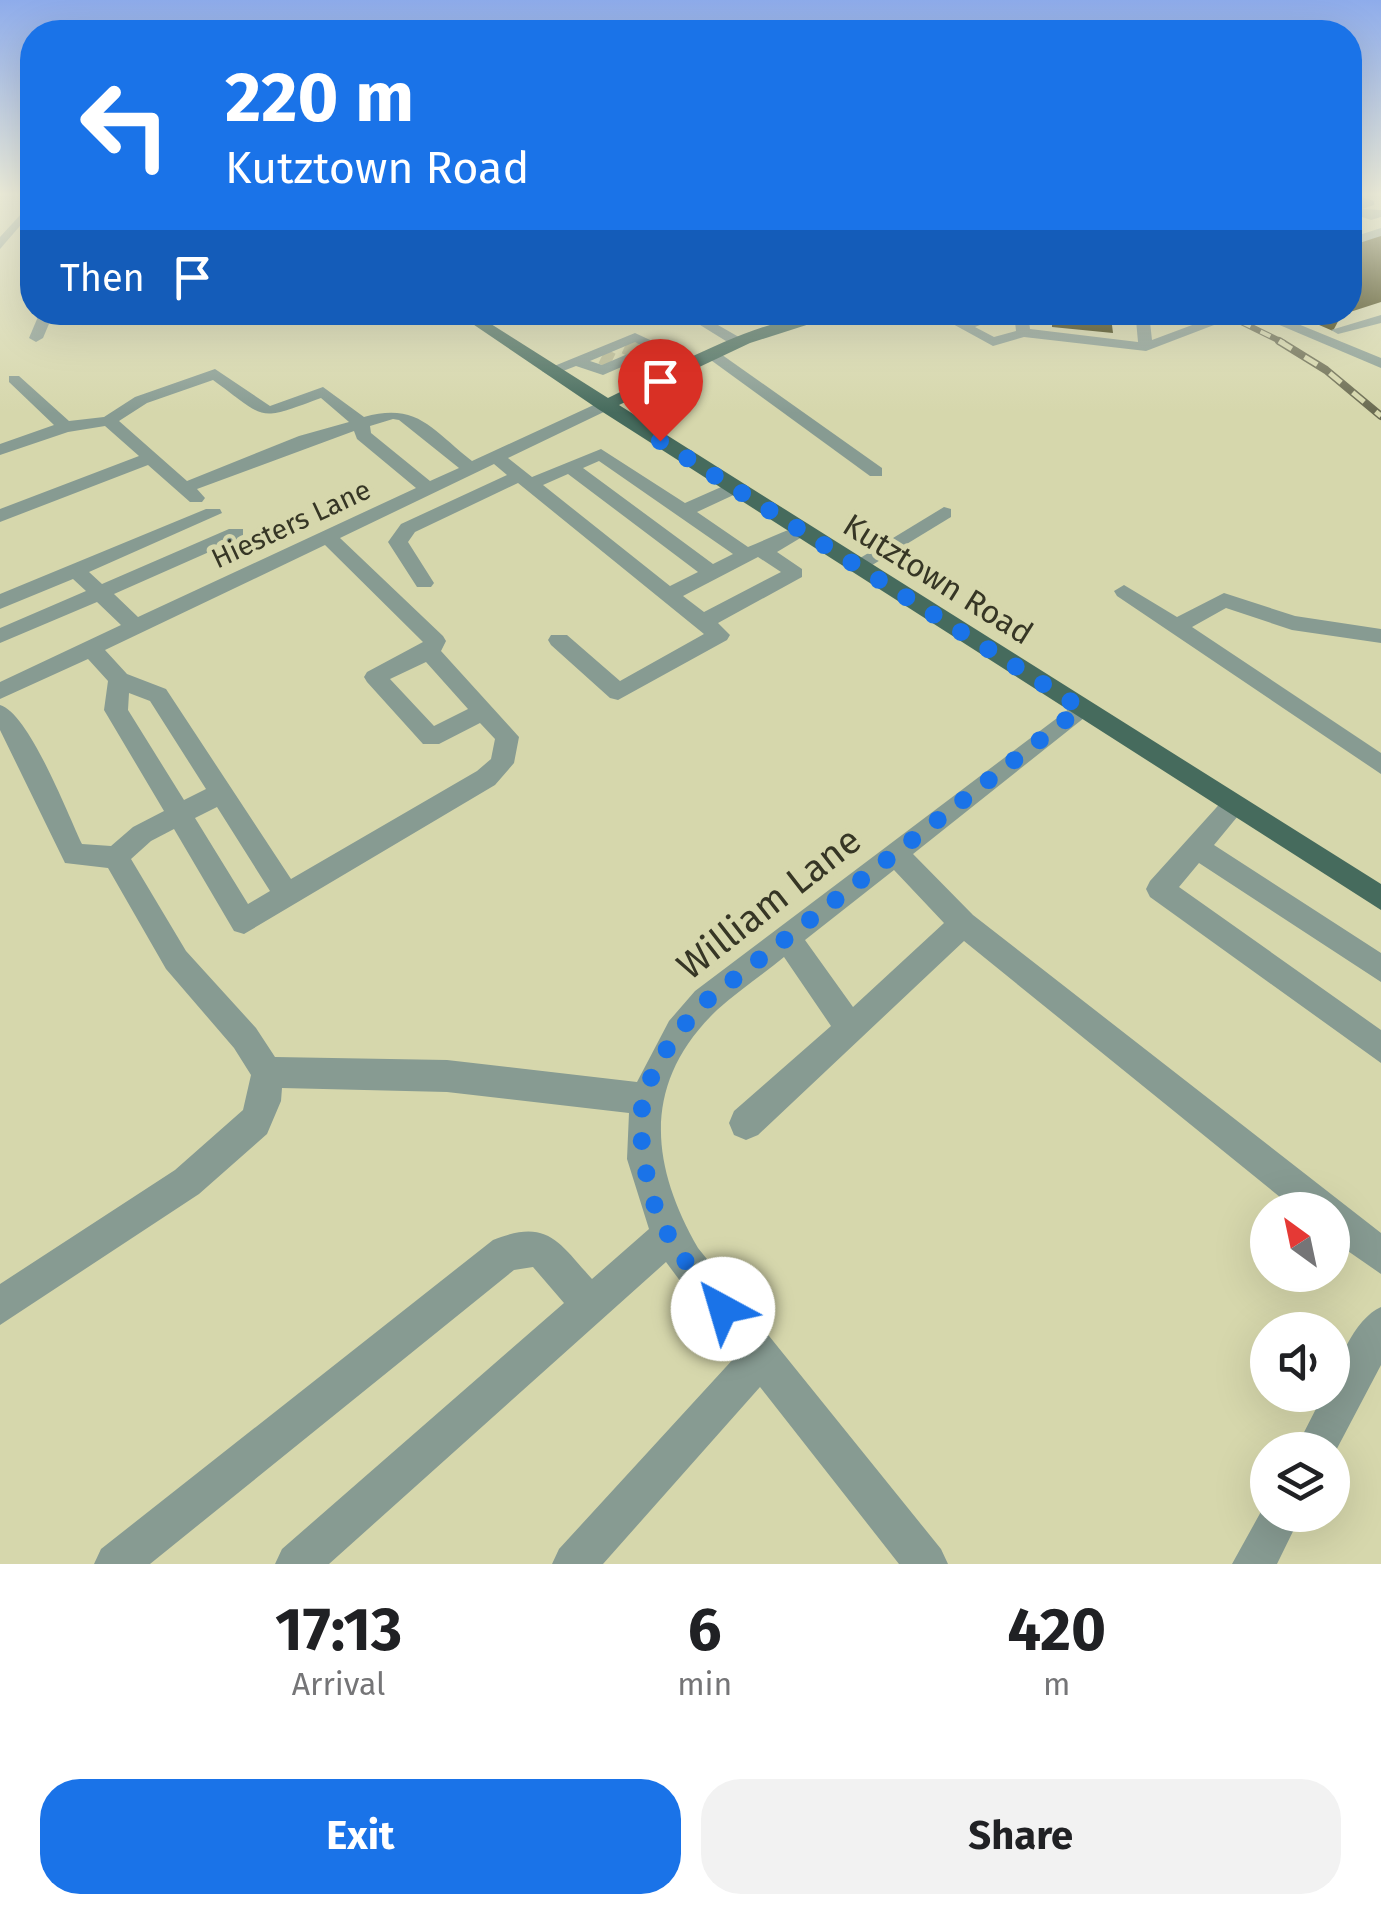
<!DOCTYPE html>
<html lang="en">
<head>
<meta charset="utf-8">
<style>
	body { margin:0; font-family:"Fira Sans",sans-serif; background:#f2f2f2; color:#202124; height:100vh; display:flex; flex-direction:column; font-size:38px; white-space:nowrap }
	* { box-sizing:border-box; margin:0 }
	p { font-size:32px; color:#757577 }
	.icon { flex:none; width:55px; height:55px; fill:none; stroke:currentColor; stroke-width:2; stroke-linecap:round; stroke-linejoin:round }
	.map { position:relative; height:1564px; overflow:hidden }
	.side { display:flex; flex-direction:column; background:#fff; flex:1 }
	.side>* { flex:none }
	.hud { position:absolute; left:20px; top:20px; width:1342px; height:305px; border-radius:40px; box-shadow:0 10px 40px #0002; background:#1a73e8; color:#fff; overflow:hidden }
	.needle { width:65px; rotate:327deg }
	.fabs { position:absolute; left:1250px; top:1192px; display:grid; gap:20px }
	.fabs a { display:grid; place-items:center; width:100px; height:100px; border-radius:50%; background:#fff; box-shadow:0 10px 40px #0002; font-size:50px }
	.pin { position:absolute; display:grid; place-items:center; width:85px; height:85px; color:#fff; margin:-102px -42px; border-radius:50% 50% 50% 0; rotate:-45deg; box-shadow:0 0 10px #0007 }
	.pin .icon { rotate:45deg }
	.me { position:absolute; width:110px; margin:-55px; rotate:321deg; stroke-linejoin:round; filter:drop-shadow(0 0 8px #0008) }
	.turn { display:flex; align-items:center; gap:35px; height:210px; padding:0 40px; font-size:45px }
	.turn .icon { width:130px; height:130px; stroke-width:2.5 }
	.turn b { display:block; font-size:70px; line-height:85px }
	.then { display:flex; align-items:center; height:95px; padding:0 40px; background:#0003; gap:20px; font-size:38px }
	.eta { display:flex; justify-content:space-evenly; align-items:center; height:170px; text-align:center }
	.eta b { font-size:60px; font-weight:700; line-height:70px }
	.action { display:flex; gap:20px; margin-top:auto; padding:20px 40px }
	.action a { flex:1; height:115px; border-radius:40px; background:#1a73e8; color:#fff; font-size:40px; font-weight:700; line-height:115px; text-align:center }
	.action a+a { background:#f2f2f2; color:#202124 }
	.map>svg:first-child { display:block }
	.building { fill:#333200 }
	.lines { fill:none; stroke-linecap:round; stroke-linejoin:round }
	.minor-tunnel { stroke:#b6b791; stroke-width:16; stroke-dasharray:16 9; stroke-linecap:butt }
	.minor { fill:#879b92; fill-rule:evenodd }
	.major { fill:#466b5d; fill-rule:evenodd }
	.rail-far1-casing { stroke:#6a6b51; stroke-width:6 }
	.rail-casing { stroke:#6a6b51; stroke-width:8 }
	.rail-far1 { stroke:#d6d7ac; stroke-width:4; stroke-dasharray:11; stroke-linecap:butt }
	.rail { stroke:#d6d7ac; stroke-width:5; stroke-dasharray:15; stroke-linecap:butt }
	.route { stroke:#1a73e8; stroke-width:18; stroke-dasharray:0 32.4 }
	.labels { text-anchor:middle; dominant-baseline:central; stroke-width:10; stroke-linejoin:round; paint-order:stroke }
	.far-street-label { font-size:28px; fill:#363625; stroke:#d6d7ac }
	.street-label { font-size:32px; fill:#363625; stroke:#d6d7ac }
	.near-street-label { font-size:38px; fill:#363625; stroke:#d6d7ac }
</style>
</head>
<body>
<div class="map">
<svg width="1381" height="1564" viewBox="0 0 1381 1564">
	<rect width="100%" height="100%" fill="#d6d7ac"/>
	<!-- building -->
	<g class="building">
		<path d="M 1381,235 L 1381,302 L 1350,312 L 1350,245 Z"/>
		<path d="M 1052,312 L 1111,317 L 1113,333 L 1052,327 Z"/>
		<path d="M 1289,312 L 1343,312 L 1333,331 Z"/>
	</g>
	<g class="lines">
		<!-- minor-tunnel -->
		<g class="minor-tunnel">
			<path d="M 625,346 L 636,351"/>
			<path d="M 602,356 L 612,361"/>
		</g>
		<!-- minor -->
		<g class="minor">
			<path d="M 1350,194 L 1374,201 L 1374,205 L 1362,209 L 1381,210 L 1381,217 L 1371,220 L 1350,213 L 1350,205 L 1358,203 L 1350,201 Z"/>
			<path d="M 32,202 L 32,212 L 0,249 L 0,237 Z"/>
			<path d="M 1381,228 L 1381,236 L 1350,246 L 1350,238 Z"/>
			<path d="M 40,312 L 54,312 L 43,338 L 36,342 L 29,338 Z"/>
			<path d="M 710,312 L 735,312 L 711,321 L 744,340 L 744,346 L 734,346 L 692,320 Z"/>
			<path d="M 931,312 L 949,312 L 965,321 L 990,312 L 1013,312 L 975,327 L 994,337 L 1016,331 L 1014,312 L 1028,312 L 1030,329 L 1138,342 L 1136,320 L 1150,312 L 1172,312 L 1150,322 L 1152,340 L 1227,312 L 1248,312 L 1146,351 L 1024,337 L 993,346 Z"/>
			<path d="M 1249,312 L 1269,312 L 1381,358 L 1381,368 Z"/>
			<path d="M 1381,315 L 1381,323 L 1338,334 L 1331,330 Z"/>
			<path d="M 635,333 L 702,364 L 689,367 L 656,352 L 603,375 L 576,366 L 550,376 L 542,371 ZM 635,342 L 644,347 L 602,365 L 590,361 Z"/>
			<path d="M 708,352 L 718,352 L 882,468 L 882,476 L 870,476 L 708,358 Z"/>
			<path d="M 215,369 L 270,406 L 323,387 L 364,417 C 418,402 432,430 472,461 L 598,403 L 610,403 L 610,409 L 508,458 L 532,477 L 601,449 L 685,503 L 728,484 L 740,484 L 740,492 L 697,512 L 748,547 C 765,540 784,531 802,525 L 812,531 L 777,552 L 802,569 L 802,577 L 718,623 L 730,635 L 727,640 L 618,700 L 610,698 L 551,645 L 548,640 L 551,635 L 567,635 L 620,681 L 704,634 L 518,483 L 415,532 L 408,542 L 434,583 L 431,587 L 417,587 L 388,542 L 401,524 L 507,475 L 494,464 L 340,538 L 443,636 L 446,641 L 441,651 L 519,737 L 514,763 L 495,785 L 244,934 L 234,931 L 174,829 L 151,841 L 131,859 L 186,951 L 256,1028 L 275,1057 L 447,1060 L 637,1082 L 669,1021 L 695,991 L 1081,700 L 1089,702 L 1093,708 L 1089,714 L 913,854 L 973,915 L 1381,1233 L 1381,1274 L 1332,1240 L 1332,1210 L 1296,1210 L 964,941 L 758,1135 L 746,1140 L 734,1135 L 729,1123 L 734,1111 L 831,1026 L 784,957 C 762,975 738,991 717,1010 C 641,1083 650,1164 698,1248 L 941,1549 L 948,1564 L 899,1564 L 760,1387 L 603,1564 L 552,1564 L 559,1549 L 736,1356 L 666,1262 L 329,1564 L 275,1564 L 282,1549 L 564,1303 L 533,1267 L 514,1270 L 150,1564 L 94,1564 L 101,1549 L 493,1240 C 547,1218 558,1241 592,1279 L 649,1229 L 627,1159 L 629,1113 L 447,1092 L 282,1088 L 281,1101 L 267,1134 L 199,1194 L 0,1325 L 0,1284 L 175,1170 L 243,1110 L 251,1075 L 234,1048 L 166,969 L 108,868 L 65,863 L 0,730 L 0,705 C 29,713 68,815 82,844 L 111,846 L 133,827 L 164,811 L 104,710 L 108,681 L 88,659 L 0,699 L 0,682 L 121,625 L 97,602 L 0,643 L 0,628 L 86,591 L 73,579 L 0,609 L 0,594 L 206,509 L 220,509 L 222,513 L 89,572 L 102,584 L 229,529 L 243,529 L 243,537 L 114,594 L 138,617 L 416,488 L 357,439 L 354,431 L 197,489 L 205,498 L 202,502 L 190,502 L 148,465 L 0,522 L 0,509 L 139,456 L 105,426 L 68,432 L 0,455 L 0,444 L 54,425 L 9,382 L 9,376 L 19,376 L 69,421 L 104,417 L 135,397 ZM 213,380 C 268,420 256,422 321,398 L 349,422 L 299,436 L 187,481 L 119,421 L 147,403 ZM 393,419 L 399,420 L 459,468 L 430,481 L 371,433 L 370,426 ZM 599,461 L 733,554 L 713,564 L 583,468 ZM 568,474 L 698,572 L 670,586 L 543,485 ZM 325,545 L 423,642 L 367,672 L 364,677 L 367,682 L 423,744 L 439,744 L 480,723 L 495,739 L 491,759 L 477,771 L 291,879 L 166,689 L 127,674 L 105,650 ZM 758,557 L 781,572 L 704,612 L 683,596 ZM 426,662 L 468,709 L 434,726 L 390,679 ZM 129,693 L 150,701 L 206,789 L 184,800 L 128,710 ZM 217,807 L 270,891 L 248,904 L 195,818 ZM 894,870 L 944,923 L 853,1007 L 805,940 Z"/>
			<path d="M 944,507 L 951,509 L 951,517 L 864,570 L 857,572 L 847,566 Z"/>
			<path d="M 1124,585 L 1177,617 L 1224,593 L 1295,616 L 1381,629 L 1381,643 L 1292,630 L 1226,608 L 1192,627 L 1381,753 L 1381,774 L 1117,596 L 1114,591 Z"/>
			<path d="M 1234,795 L 1243,798 L 1247,805 L 1214,845 L 1381,953 L 1381,982 L 1199,863 L 1179,887 L 1381,1030 L 1381,1063 L 1150,897 L 1146,889 L 1150,881 L 1225,798 Z"/>
			<path d="M 1381,1307 L 1381,1365 L 1332,1458 L 1332,1450 L 1295,1450 L 1323,1395 L 1332,1395 C 1332,1368 1355,1318 1381,1307 Z"/>
			<path d="M 1268,1499 L 1268,1515 L 1301,1515 L 1277,1564 L 1232,1564 Z"/>
		</g>
		<!-- major -->
		<path class="major" d="M 455,312 L 472,312 L 608,398 C 681,364 764,312 847,312 L 750,343 L 619,405 L 1381,884 L 1381,910 L 598,409 Z"/>
		<defs>
			<path id="rail-far1" d="M 1221,312 L 1284,343"/>
			<path id="rail" d="M 1279,341 L 1326,370 L 1381,416"/>
		</defs>
		<!-- rail-far1 casing -->
		<use href="#rail-far1" class="rail-far1-casing"/>
		<!-- rail casing -->
		<use href="#rail" class="rail-casing"/>
		<!-- rail-far1 -->
		<use href="#rail-far1" class="rail-far1"/>
		<!-- rail -->
		<use href="#rail" class="rail"/>
	</g>
	<!-- sky -->
	<linearGradient id="sky" x2="0" y2="1"><stop stop-color="#8eaceb"/><stop offset="0.47" stop-color="#ededda"/><stop offset="1" stop-color="#ededda" stop-opacity="0"/></linearGradient>
	<rect width="1381" height="413" fill="url(#sky)"/>
	<g class="lines">
		<!-- route -->
		<path class="route" d="M 660,441 L 1081,708 L 706,1001 C 681,1026 653,1063 644,1098 C 635,1130 648,1199 664,1227 C 680,1257 702,1283 723,1309"/>
	</g>
	<g class="labels">
		<!-- far-street labels -->
		<g class="far-street-label">
			<text transform="translate(291 524) rotate(-25)">Hiesters Lane</text>
		</g>
		<!-- street labels -->
		<g class="street-label">
			<text transform="translate(938 579) rotate(32)">Kutztown Road</text>
		</g>
		<!-- near-street labels -->
		<g class="near-street-label">
			<text transform="translate(769 903) rotate(-38)">William Lane</text>
		</g>
	</g>
</svg>
<div class="fabs">
<a><svg class="needle" viewBox="-14 -14 28 28"><path d="M0-13l5 13h-10z" fill="#e53935"/><path d="M0 13l5-13h-10z" fill="#757577"/></svg></a>
<a><svg class="icon" aria-label="sound" viewBox="0 0 24 24"><path d="M4 9h4l5-4v14l-5-4H4zM17 9q2 3 0 6"/></svg></a>
<a><svg class="icon" aria-label="layers" viewBox="0 0 24 24"><path d="M12 4l9 5-9 5-9-5zM3 14l9 5 9-5"/></svg></a>
</div>
<div class="pin" style="left:660px;top:441px;background:#d93025"><svg class="icon" aria-label="arrive" viewBox="0 0 24 24"><path d="M6 21V4h12l-3 4 3 4H6"/></svg></div>
<svg class="me" style="left:723px;top:1309px" viewBox="-20 -20 40 40"><circle r="19" fill="#fff"/><path d="M0-13L10 11 0 6-10 11z" fill="#1a73e8"/></svg>
<div class="hud">
<div class="turn"><svg class="icon" aria-label="left" viewBox="0 0 24 24"><path d="M17 20v-9H6M10 6l-5 5 5 5"/></svg><div><b>220 m</b>Kutztown Road</div></div>
<div class="then">Then<svg class="icon" aria-label="arrive" viewBox="0 0 24 24"><path d="M6 21V4h12l-3 4 3 4H6"/></svg></div>
</div>
</div>
<section class="side">
<div class="eta">
<div><b>17:13</b><p>Arrival</p></div>
<div><b>6</b><p>min</p></div>
<div><b>420</b><p>m</p></div>
</div>
<div class="action"><a>Exit</a><a>Share</a></div>
</section>
</body>
</html>
